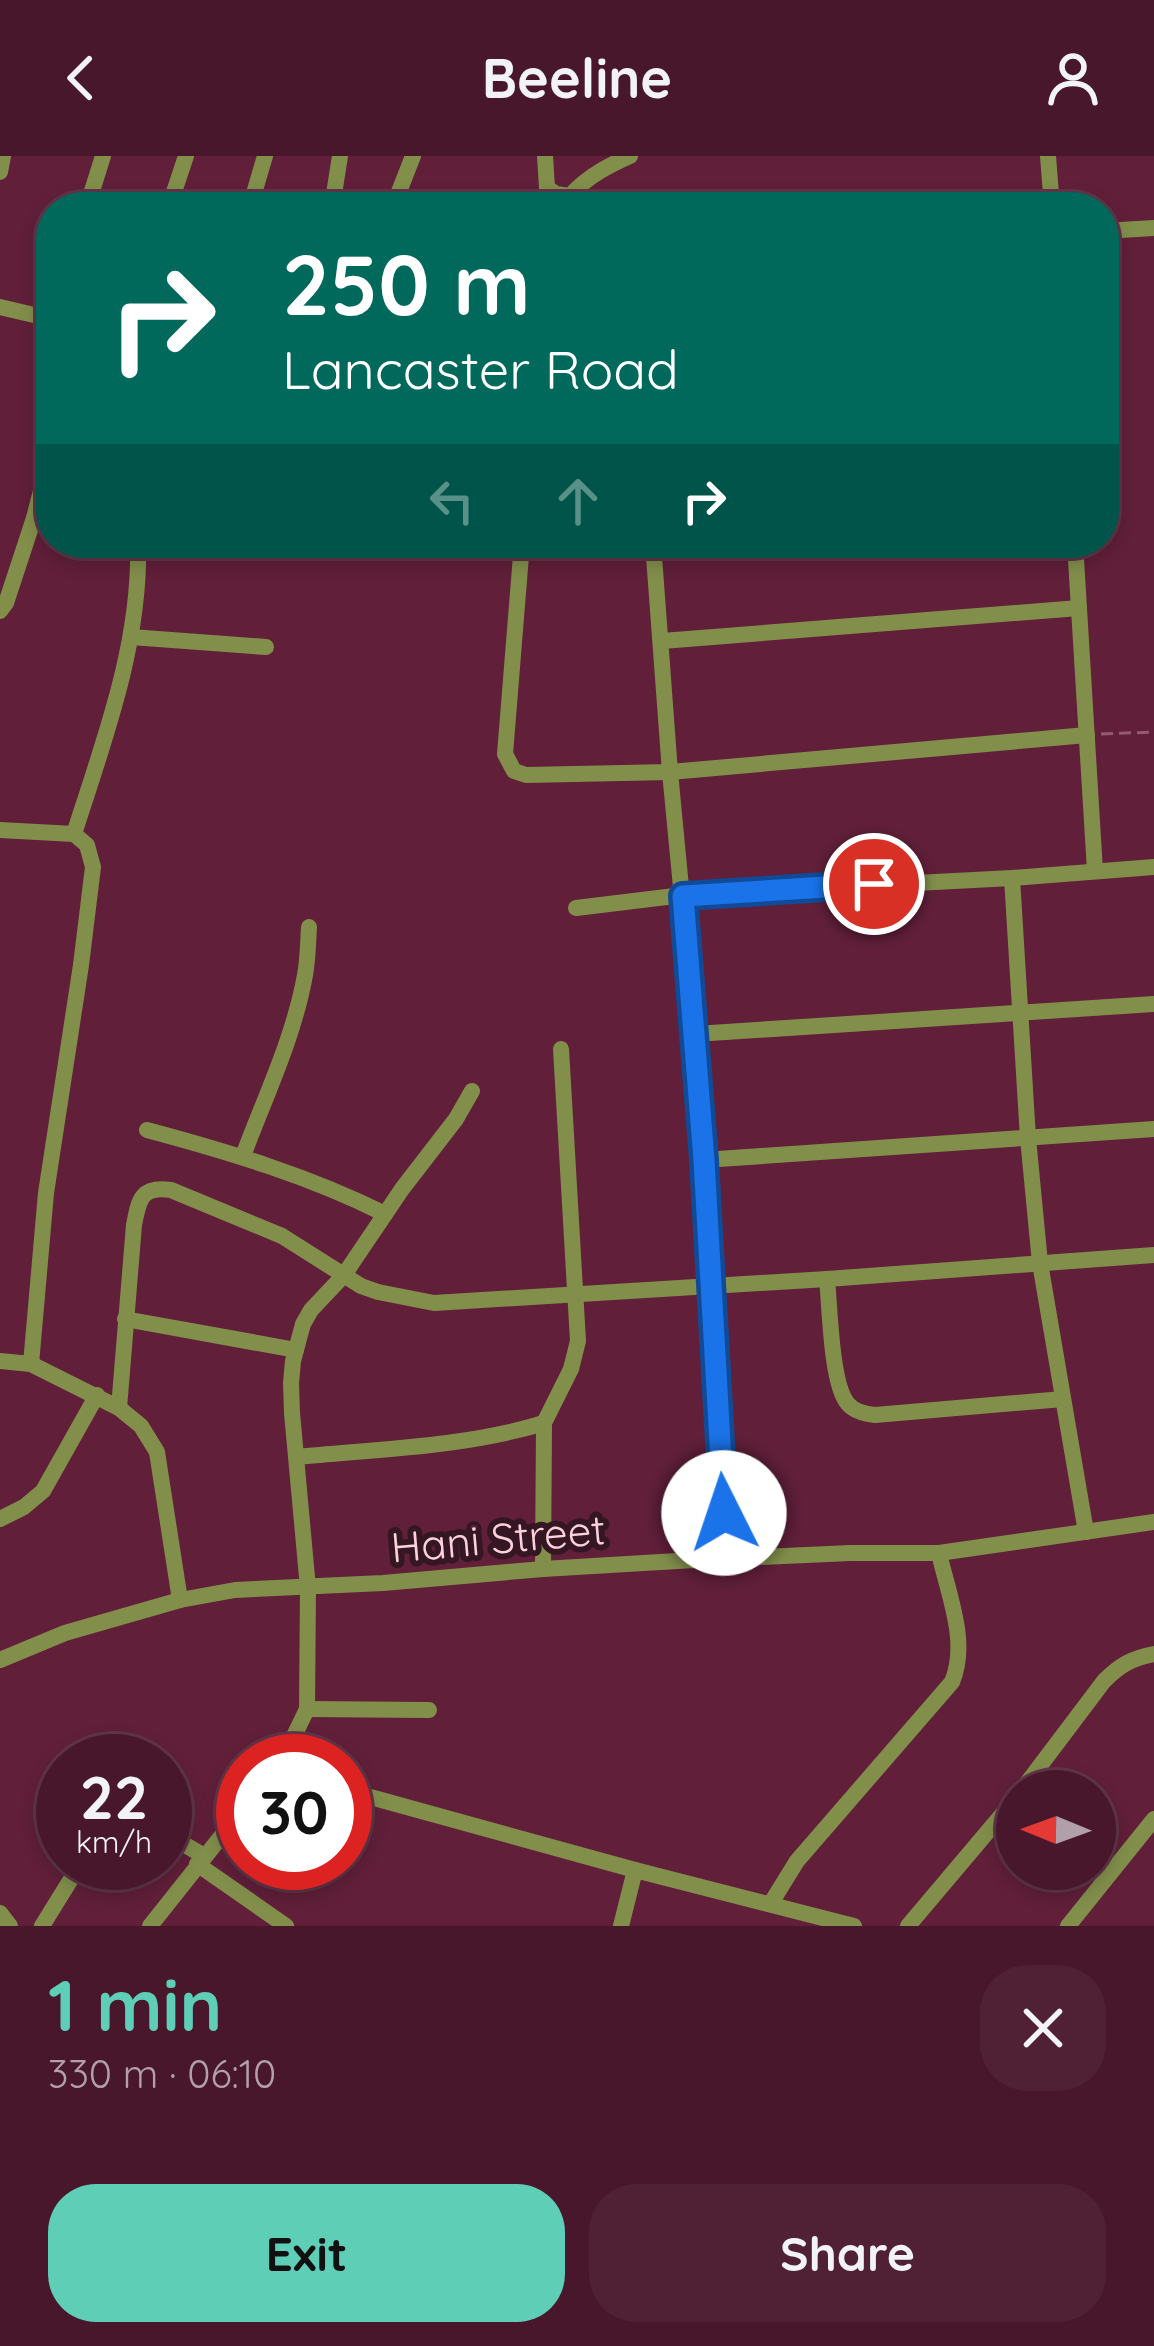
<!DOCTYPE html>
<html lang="en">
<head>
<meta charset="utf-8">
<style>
	body { margin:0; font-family:Quicksand,sans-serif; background:#502034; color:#f1f3f6; height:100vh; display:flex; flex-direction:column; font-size:45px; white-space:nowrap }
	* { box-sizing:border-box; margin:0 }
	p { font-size:39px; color:#b19fa9 }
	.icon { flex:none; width:66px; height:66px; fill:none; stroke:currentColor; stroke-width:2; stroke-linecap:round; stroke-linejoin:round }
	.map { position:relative; height:1770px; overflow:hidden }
	.sheet { display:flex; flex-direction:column; background:#49172c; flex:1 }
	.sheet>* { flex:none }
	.hud { position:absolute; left:36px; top:36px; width:1083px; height:366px; border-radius:48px; box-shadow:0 6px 18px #0003,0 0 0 3px #613648; background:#00695c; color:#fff; overflow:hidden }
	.needle { width:78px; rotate:271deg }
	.controls { position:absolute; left:996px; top:1614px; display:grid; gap:24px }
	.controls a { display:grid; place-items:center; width:120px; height:120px; border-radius:50%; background:#49172c; box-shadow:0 6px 18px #0003,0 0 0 3px #613648; font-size:60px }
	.speed { position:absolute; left:36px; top:1578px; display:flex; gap:24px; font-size:60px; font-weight:700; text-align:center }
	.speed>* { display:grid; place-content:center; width:156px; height:156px; border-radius:50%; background:#49172c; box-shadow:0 6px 18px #0003,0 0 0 3px #613648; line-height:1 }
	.speed small { font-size:30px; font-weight:400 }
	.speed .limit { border:18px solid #d22; background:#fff; color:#111 }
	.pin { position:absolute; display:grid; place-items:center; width:102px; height:102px; color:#fff; margin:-51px; border:6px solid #fff; border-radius:50%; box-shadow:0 3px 12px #0007 }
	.me { position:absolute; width:132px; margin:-66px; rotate:356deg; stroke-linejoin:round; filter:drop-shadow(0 0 9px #0008) }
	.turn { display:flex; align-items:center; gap:42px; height:252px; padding:0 48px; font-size:54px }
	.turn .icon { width:156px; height:156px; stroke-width:2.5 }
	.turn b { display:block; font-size:84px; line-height:102px }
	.lanes { display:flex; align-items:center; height:114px; padding:0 48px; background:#0003; justify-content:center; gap:60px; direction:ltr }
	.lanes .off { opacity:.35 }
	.round { display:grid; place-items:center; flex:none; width:126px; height:126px; border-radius:48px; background:#502034 }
	.headline { display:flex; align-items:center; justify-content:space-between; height:204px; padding:0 48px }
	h1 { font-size:72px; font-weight:800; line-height:90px; color:#5eceb7 }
	.primary-button { display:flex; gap:24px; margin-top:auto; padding:24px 48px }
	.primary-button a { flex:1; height:138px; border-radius:48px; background:#5eceb7; color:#111; font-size:48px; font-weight:800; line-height:138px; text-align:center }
	.primary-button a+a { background:#502034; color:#f1f3f6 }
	header { display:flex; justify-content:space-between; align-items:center; height:156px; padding:0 48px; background:#49172c; font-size:54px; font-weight:800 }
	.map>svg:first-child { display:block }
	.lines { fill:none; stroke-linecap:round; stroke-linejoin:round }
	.path { stroke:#935a70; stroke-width:3; stroke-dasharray:12 6; stroke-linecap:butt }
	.minor { stroke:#828f4b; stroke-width:16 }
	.route-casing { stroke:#114b97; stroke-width:30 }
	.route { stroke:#1a73e8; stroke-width:21 }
	.labels { text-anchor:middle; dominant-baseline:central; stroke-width:12; stroke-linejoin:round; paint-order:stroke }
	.street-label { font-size:42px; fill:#fad1dd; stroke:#341722 }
</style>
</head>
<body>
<header><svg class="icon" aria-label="back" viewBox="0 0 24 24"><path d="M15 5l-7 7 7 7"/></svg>Beeline<svg class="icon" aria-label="person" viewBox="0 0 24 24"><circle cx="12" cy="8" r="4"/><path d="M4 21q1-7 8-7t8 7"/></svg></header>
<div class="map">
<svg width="1154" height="1770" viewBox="0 0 1154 1770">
	<rect width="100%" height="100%" fill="#611f3a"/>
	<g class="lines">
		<!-- path -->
		<path class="path" d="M 1101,578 L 1154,576"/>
		<!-- minor -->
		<g class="minor">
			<path d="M 545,0 L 547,32 L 556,38 L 569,40"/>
			<path d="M 1048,0 L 1052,51"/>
			<path d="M 0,16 L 3,0"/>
			<path d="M 87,51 L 103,0"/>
			<path d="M 169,51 L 186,0"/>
			<path d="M 250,51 L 265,0"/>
			<path d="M 332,51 L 340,0"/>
			<path d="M 393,51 L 413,0"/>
			<path d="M 562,51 C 577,26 605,11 630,0"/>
			<path d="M 1104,75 L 1154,72"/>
			<path d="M 0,151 L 51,163"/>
			<path d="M 522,387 L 505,598 L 514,615 L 526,619 L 670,616 L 1087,579"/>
			<path d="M 653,387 L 670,616 L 695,878 L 726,1402"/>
			<path d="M 1075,387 L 1095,715"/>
			<path d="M 294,392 L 294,387"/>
			<path d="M 0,455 L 6,447 L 34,362 L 51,296"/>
			<path d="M 131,481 L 266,491"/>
			<path d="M 662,485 L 1079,452"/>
			<path d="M 0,674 L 74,678 L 87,689 L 93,711 L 81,809 L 46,1037 L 31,1208"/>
			<path d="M 74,678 C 104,584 141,487 138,387"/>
			<path d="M 1012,722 L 1028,982 L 1040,1107 L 1086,1376"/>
			<path d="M 576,752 L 683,739 L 1012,722 L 1154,711"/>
			<path d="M 695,878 L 1154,848"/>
			<path d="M 147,974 C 229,996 309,1020 385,1058"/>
			<path d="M 243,1000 C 265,941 294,881 305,819 C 308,803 308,787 309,771"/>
			<path d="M 704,1004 L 1154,973"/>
			<path d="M 827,1123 C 830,1152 831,1229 848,1248 C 855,1256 865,1258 875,1259 L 1063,1243"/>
			<path d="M 125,1163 L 296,1194"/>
			<path d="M 0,1205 L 31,1208 L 119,1252 L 141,1270 L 157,1296 L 180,1444"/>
			<path d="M 119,1252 L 134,1069 C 139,1043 141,1030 171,1034 L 282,1080 L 361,1130 L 378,1136 L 434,1147 L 827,1123 L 1154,1099"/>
			<path d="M 297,1301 C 379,1293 465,1291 544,1267"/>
			<path d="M 0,1363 L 24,1351 L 43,1335 L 97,1239"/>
			<path d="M 543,1413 L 544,1267 L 571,1213 L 578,1185 L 561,893"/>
			<path d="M 0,1504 L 65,1477 L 180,1444 L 235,1434 L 383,1427 L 543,1413 L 694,1404 L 850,1397 L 939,1397 L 1154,1366"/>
			<path d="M 307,1553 L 429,1554"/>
			<path d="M 282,1605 L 307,1553 L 308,1432 L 292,1257 L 291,1227 L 293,1205 L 303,1168 L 311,1154 L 344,1119 L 402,1033 L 456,963 L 472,935"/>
			<path d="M 345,1634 L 635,1714 L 854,1770"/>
			<path d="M 1021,1635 L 1104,1525 C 1120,1509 1132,1502 1154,1498"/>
			<path d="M 165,1677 L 204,1700"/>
			<path d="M 197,1708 L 286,1770"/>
			<path d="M 771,1747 L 797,1705 L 952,1526 C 969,1486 948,1438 939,1397"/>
			<path d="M 0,1757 L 10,1770"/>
			<path d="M 42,1770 L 81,1707"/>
			<path d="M 150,1770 L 243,1653"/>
			<path d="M 621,1770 L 635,1714"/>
			<path d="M 908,1770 L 1017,1641"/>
			<path d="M 1068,1770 L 1154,1663"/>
		</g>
	</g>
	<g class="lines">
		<defs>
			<path id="route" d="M 724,1357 L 704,1004 L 683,740 L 874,728"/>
		</defs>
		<!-- route casing -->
		<use href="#route" class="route-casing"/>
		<!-- route -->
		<use href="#route" class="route"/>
	</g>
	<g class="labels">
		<!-- street labels -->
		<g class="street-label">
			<text transform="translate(498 1382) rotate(-5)">Hani Street</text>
		</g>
	</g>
</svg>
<div class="controls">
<a><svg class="needle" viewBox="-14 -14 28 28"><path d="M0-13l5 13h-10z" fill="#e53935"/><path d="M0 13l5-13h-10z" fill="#b19fa9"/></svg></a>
</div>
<div class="speed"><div>22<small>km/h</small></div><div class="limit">30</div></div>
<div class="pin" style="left:874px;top:728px;background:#d93025"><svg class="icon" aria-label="arrive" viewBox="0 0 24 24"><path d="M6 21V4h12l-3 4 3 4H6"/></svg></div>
<svg class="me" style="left:724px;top:1357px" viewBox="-20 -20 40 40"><circle r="19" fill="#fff"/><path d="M0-13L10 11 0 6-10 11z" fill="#1a73e8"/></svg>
<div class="hud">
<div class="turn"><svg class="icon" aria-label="right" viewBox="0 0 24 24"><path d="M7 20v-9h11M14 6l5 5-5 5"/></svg><div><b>250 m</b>Lancaster Road</div></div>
<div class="lanes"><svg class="icon off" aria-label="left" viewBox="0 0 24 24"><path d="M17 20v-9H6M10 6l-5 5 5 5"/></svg><svg class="icon off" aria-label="ahead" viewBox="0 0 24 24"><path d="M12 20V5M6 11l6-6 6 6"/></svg><svg class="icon" aria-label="right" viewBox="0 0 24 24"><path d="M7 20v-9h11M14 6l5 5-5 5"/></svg></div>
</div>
</div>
<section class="sheet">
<div class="headline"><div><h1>1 min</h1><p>330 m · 06:10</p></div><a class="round"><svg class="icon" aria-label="close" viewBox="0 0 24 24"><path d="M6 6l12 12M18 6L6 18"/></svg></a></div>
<div class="primary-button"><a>Exit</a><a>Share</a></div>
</section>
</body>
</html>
